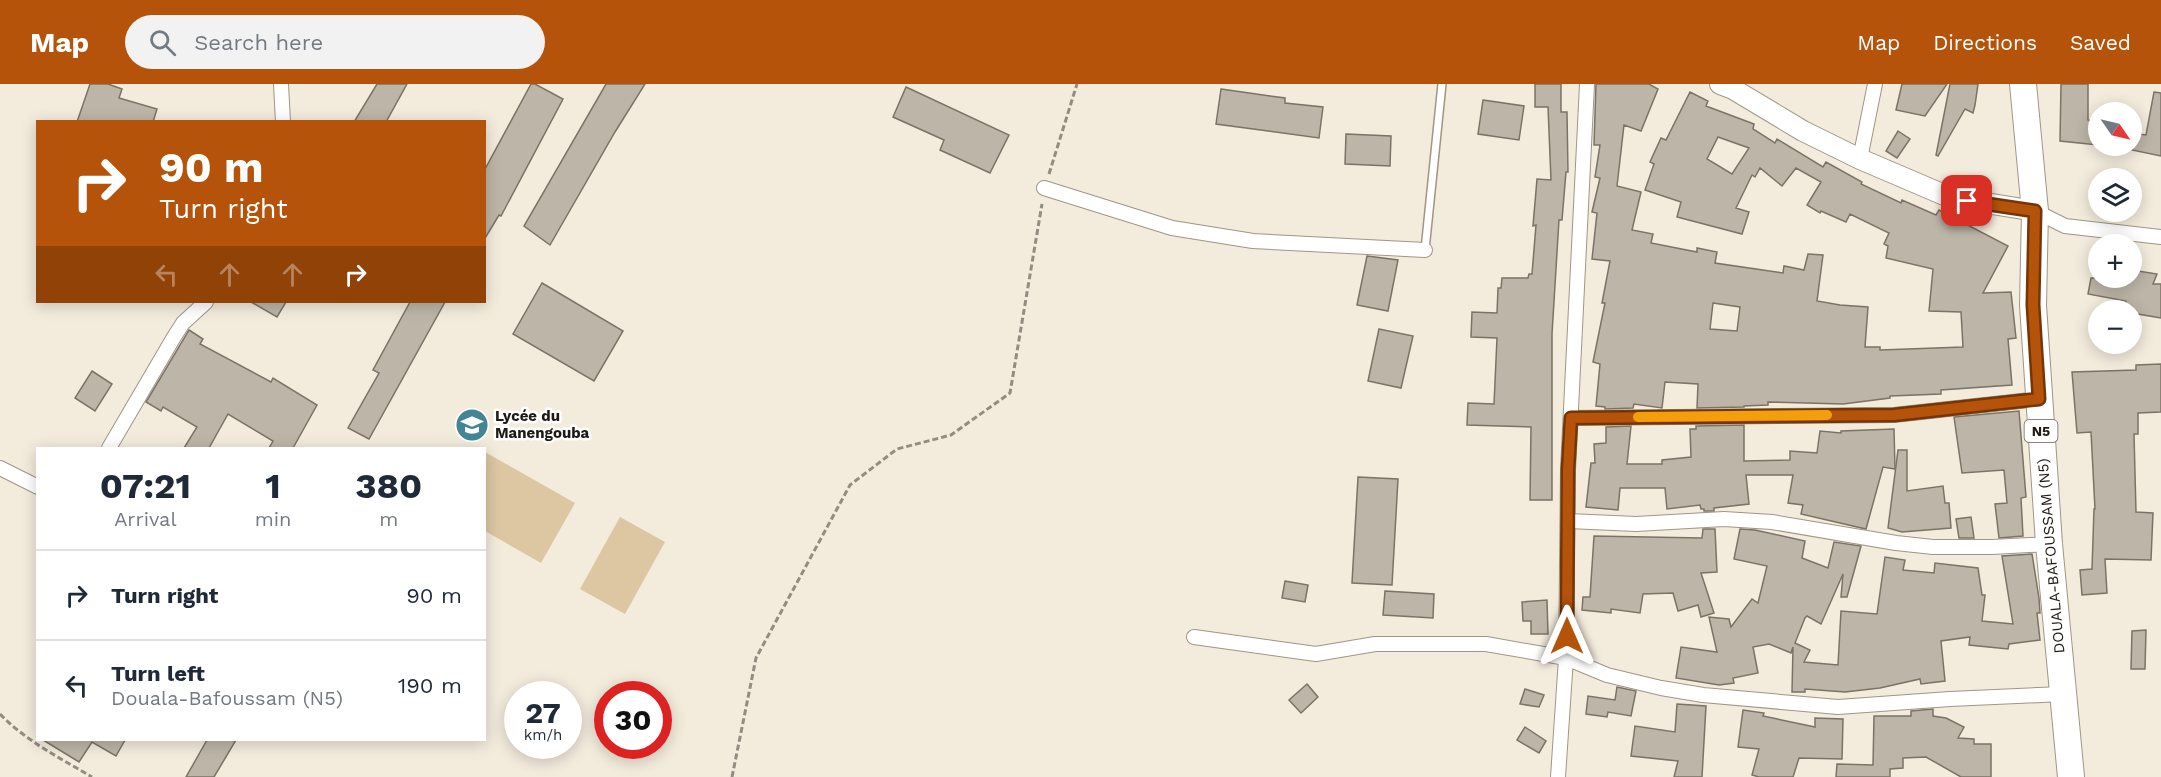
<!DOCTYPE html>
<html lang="en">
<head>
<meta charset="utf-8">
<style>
	body { margin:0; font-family:"Work Sans",sans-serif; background:#f2f2f3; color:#1f2937; height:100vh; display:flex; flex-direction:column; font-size:22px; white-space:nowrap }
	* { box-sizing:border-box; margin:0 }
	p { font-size:20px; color:#747a83 }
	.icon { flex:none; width:33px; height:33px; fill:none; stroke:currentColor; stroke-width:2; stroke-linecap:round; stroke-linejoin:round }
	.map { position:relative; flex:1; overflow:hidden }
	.panel { position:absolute; left:36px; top:363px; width:450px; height:294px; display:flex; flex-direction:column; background:#fff; border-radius:0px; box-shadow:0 3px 15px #0003 }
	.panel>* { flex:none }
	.guide { position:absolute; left:36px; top:36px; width:450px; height:183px; border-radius:0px; box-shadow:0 3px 15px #0003; background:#b45309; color:#fff; overflow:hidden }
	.needle { width:39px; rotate:124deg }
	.controls { position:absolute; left:2088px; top:18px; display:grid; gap:12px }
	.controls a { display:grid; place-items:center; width:54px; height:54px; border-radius:50%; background:#fff; box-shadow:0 3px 15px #0003; font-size:30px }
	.speed { position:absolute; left:504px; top:597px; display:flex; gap:12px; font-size:30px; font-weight:700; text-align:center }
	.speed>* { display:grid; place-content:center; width:78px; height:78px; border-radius:50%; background:#fff; box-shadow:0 3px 15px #0003; line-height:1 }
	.speed small { font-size:15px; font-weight:400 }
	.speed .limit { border:9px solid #d22; background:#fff; color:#111 }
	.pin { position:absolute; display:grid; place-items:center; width:51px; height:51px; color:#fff; margin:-26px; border-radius:12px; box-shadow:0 3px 9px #0006 }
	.me { position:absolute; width:66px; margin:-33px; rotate:0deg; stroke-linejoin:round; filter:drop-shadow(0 0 4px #0008) }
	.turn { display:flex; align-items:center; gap:21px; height:126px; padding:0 24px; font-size:27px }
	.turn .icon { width:78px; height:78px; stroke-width:2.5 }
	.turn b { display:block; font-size:42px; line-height:51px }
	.lanes { display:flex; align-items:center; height:57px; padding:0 24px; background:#0003; justify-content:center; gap:30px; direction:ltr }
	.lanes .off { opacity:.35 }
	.eta { display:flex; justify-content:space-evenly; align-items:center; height:102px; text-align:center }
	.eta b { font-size:36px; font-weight:700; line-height:42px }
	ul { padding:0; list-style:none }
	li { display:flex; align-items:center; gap:18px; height:90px; padding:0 24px; border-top:2px solid #e0e1e3 }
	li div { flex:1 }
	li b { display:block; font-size:22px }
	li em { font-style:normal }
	header { display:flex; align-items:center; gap:36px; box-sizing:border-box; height:84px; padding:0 30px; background:#b45309; color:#fff }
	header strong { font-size:28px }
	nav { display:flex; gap:33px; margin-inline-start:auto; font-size:21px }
	.search { width:420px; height:54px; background:#f2f2f3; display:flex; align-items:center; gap:15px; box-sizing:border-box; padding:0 21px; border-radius:33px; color:#747a83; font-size:22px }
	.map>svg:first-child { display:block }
	.green { fill:#ddc7a3 }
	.building { fill:#bdb5a7; stroke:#7b7366; stroke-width:1.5; fill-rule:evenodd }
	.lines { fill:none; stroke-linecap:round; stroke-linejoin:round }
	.lane-casing { stroke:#9e9688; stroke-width:10 }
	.street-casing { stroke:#9e9688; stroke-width:16 }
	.secondary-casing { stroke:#9e9688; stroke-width:22 }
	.highway-casing { stroke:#9e9688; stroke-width:28 }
	.path { stroke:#928d82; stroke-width:3; stroke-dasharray:6 3; stroke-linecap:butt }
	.lane { stroke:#fff; stroke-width:7 }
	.street { stroke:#fff; stroke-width:14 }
	.secondary { stroke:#fff; stroke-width:20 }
	.highway { stroke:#fff; stroke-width:26 }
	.route-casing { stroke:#753606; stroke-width:15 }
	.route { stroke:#b45309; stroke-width:10 }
	.slow { stroke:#f59e0b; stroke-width:10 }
	.labels { text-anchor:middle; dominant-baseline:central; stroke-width:5; stroke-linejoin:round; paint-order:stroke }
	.shield { fill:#fff; stroke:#625f5c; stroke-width:1.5 }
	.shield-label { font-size:14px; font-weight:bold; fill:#1e1b16 }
	.poi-label { font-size:15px; font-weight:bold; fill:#1e1b16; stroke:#fff; text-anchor:start }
	.street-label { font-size:15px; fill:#1e1b16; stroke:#fff }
</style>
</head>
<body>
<header>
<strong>Map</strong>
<div class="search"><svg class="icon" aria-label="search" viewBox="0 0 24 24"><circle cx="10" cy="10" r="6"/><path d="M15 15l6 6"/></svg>Search here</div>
<nav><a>Map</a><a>Directions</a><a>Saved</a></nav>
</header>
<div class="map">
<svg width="2161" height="693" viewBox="0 0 2161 693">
	<rect width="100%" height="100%" fill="#f3ebdc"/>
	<!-- green -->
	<g class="green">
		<path d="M 485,368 L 575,419 L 541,479 L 485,447 Z"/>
		<path d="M 620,433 L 665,458 L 625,530 L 580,505 Z"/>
	</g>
	<!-- building -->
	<g class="building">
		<path d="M 90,0 L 108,0 L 122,5 L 119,14 L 157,25 L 153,38 L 77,38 Z"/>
		<path d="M 377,0 L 407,0 L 386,38 L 354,38 Z"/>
		<path d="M 531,0 L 535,0 L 563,15 L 501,132 L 499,131 L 484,156 L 484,87 Z"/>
		<path d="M 606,0 L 645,0 L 615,48 L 550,161 L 524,142 Z"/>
		<path d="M 1535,0 L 1561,0 L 1561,28 L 1567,28 L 1568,88 L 1566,88 L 1562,136 L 1559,136 L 1552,250 L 1552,416 L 1530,416 L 1531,343 L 1467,341 L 1468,319 L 1494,320 L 1497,254 L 1471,253 L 1472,228 L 1497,229 L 1498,204 L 1501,204 L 1502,194 L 1528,194 L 1529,190 L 1532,190 L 1536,141 L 1533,142 L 1537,95 L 1551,96 L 1548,23 L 1535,23 Z"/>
		<path d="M 1596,0 L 1649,0 L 1658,5 L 1641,47 L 1624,41 L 1617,102 L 1641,108 L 1632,146 L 1653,150 L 1651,159 L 1697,168 L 1697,164 L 1717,168 L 1715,179 L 1783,189 L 1784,182 L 1804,186 L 1808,170 L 1823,171 L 1817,217 L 1840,221 L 1868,223 L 1865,263 L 1880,263 L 1880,266 L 1963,263 L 1961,228 L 1929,227 L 1933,185 L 1886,174 L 1888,162 L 1884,160 L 1889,149 L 1850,130 L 1846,138 L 1821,127 L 1820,129 L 1807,121 L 1821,98 L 1796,84 L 1782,102 L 1760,84 L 1755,93 L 1752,91 L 1736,124 L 1749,128 L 1742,150 L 1677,133 L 1681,118 L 1645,106 L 1654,80 L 1650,78 L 1661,54 L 1666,56 L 1690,8 L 1708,17 L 1706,22 L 1754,40 L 1753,45 L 1775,59 L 1777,55 L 1823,83 L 1826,78 L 1862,98 L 1861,100 L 1901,119 L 1902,116 L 1936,131 L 1939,126 L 2008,162 L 1983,209 L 2011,208 L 2016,254 L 2008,255 L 2012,301 L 1941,306 L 1941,310 L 1890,312 L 1890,314 L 1843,320 L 1768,318 L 1768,321 L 1744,322 L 1744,323 L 1697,324 L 1698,300 L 1665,298 L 1662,324 L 1634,320 L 1633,324 L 1605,325 L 1605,323 L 1596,322 L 1600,280 L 1593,278 L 1605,219 L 1602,219 L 1610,177 L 1592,175 L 1597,129 L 1592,128 L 1600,94 L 1595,93 L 1600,61 L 1594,61 ZM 1718,53 L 1749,64 L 1732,90 L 1707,75 ZM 1713,219 L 1740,223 L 1737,247 L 1710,245 Z"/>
		<path d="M 1902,0 L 1947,0 L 1925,32 L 1896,26 Z"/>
		<path d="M 1950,0 L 1978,0 L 1975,21 L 1973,29 L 1965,25 L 1938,72 L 1936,71 Z"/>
		<path d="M 2061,0 L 2088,0 L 2088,36 L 2098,38 L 2098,61 L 2060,57 Z"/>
		<path d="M 906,3 L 1009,51 L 990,89 L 940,66 L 944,56 L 893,33 Z"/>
		<path d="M 1221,5 L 1285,14 L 1285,19 L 1323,23 L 1319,54 L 1216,40 Z"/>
		<path d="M 2154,8 L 2161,9 L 2161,72 L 2132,66 L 2132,49 L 2146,51 Z"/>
		<path d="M 1483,16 L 1524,22 L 1519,56 L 1478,50 Z"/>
		<path d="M 1898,47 L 1910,55 L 1897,74 L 1886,67 Z"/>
		<path d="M 1346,50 L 1391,52 L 1390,82 L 1345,80 Z"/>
		<path d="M 1367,172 L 1398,176 L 1388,227 L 1357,221 Z"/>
		<path d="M 2132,186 L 2157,190 L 2153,200 L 2161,200 L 2161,234 L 2132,229 L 2132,226 L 2125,226 L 2126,217 L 2088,210 L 2091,194 L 2132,194 Z"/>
		<path d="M 542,199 L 623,247 L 594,297 L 513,250 Z"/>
		<path d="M 251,218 L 286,218 L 277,233 Z"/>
		<path d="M 410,218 L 445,218 L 369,355 L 348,344 L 379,289 L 373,286 Z"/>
		<path d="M 1379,245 L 1413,252 L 1401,304 L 1368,297 Z"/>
		<path d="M 189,246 L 203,255 L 200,260 L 271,298 L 273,294 L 317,321 L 293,364 L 269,364 L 273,357 L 228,330 L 209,364 L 184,364 L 197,343 L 163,323 L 161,327 L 146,318 Z"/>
		<path d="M 2161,280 L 2161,328 L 2138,329 L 2138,350 L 2134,350 L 2136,428 L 2153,429 L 2151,476 L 2105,475 L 2107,509 L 2082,511 L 2080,486 L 2092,485 L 2094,425 L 2095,425 L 2091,348 L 2077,349 L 2072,288 L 2136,286 L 2136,281 Z"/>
		<path d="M 92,287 L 112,300 L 95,327 L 75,314 Z"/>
		<path d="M 2019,327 L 2026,413 L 2021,414 L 2023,452 L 1999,454 L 1995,420 L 2007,419 L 2004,386 L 1962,389 L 1954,333 Z"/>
		<path d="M 1744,341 L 1744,377 L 1790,376 L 1790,367 L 1817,369 L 1820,347 L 1841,349 L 1841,347 L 1894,345 L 1895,385 L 1883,383 L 1866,445 L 1801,430 L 1803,421 L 1788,419 L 1793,391 L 1746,391 L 1749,420 L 1714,424 L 1714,427 L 1704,427 L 1704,425 L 1701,425 L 1700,421 L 1667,425 L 1665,404 L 1620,404 L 1618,426 L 1586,423 L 1591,379 L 1595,379 L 1594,360 L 1606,359 L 1606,343 L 1631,342 L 1627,380 L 1662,380 L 1662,376 L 1691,373 L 1690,345 L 1696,345 L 1696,342 Z"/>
		<path d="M 1898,366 L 1907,366 L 1907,407 L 1943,402 L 1945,419 L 1949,419 L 1951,444 L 1902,448 L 1888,444 Z"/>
		<path d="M 1358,393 L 1398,395 L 1392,501 L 1352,499 Z"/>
		<path d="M 1971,433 L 1974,454 L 1959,454 L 1956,435 Z"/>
		<path d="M 1703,445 L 1715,445 L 1717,488 L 1701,489 L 1714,529 L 1701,533 L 1698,521 L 1678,527 L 1673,509 L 1643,510 L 1640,529 L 1611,525 L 1611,529 L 1582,526 L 1583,513 L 1590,513 L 1594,452 L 1702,454 Z"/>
		<path d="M 1740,445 L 1755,446 L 1805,457 L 1802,474 L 1828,484 L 1834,458 L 1861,462 L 1847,513 L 1841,513 L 1843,490 L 1821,540 L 1807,532 L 1805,534 L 1795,559 L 1810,566 L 1804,578 L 1838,581 L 1841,527 L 1877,530 L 1885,473 L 1905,476 L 1903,486 L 1934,489 L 1935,479 L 1978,484 L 1982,511 L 1985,511 L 1982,537 L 2013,540 L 2002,472 L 2032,470 L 2039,514 L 2040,529 L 2037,529 L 2040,556 L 2009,560 L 2008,565 L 1969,561 L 1970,553 L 1941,557 L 1945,597 L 1921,600 L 1920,595 L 1880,604 L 1845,608 L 1805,605 L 1805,608 L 1792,608 L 1793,563 L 1791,569 L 1769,560 L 1753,563 L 1758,589 L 1733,594 L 1734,599 L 1719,601 L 1676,594 L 1681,563 L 1717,568 L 1709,533 L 1729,535 L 1731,543 L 1752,515 L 1758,519 L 1767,482 L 1734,475 Z"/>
		<path d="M 1285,497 L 1308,501 L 1305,518 L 1282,514 Z"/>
		<path d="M 1385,507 L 1434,510 L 1433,534 L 1383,531 Z"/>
		<path d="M 1547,516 L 1548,550 L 1531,550 L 1531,537 L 1523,537 L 1522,518 Z"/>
		<path d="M 2146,546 L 2145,585 L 2131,585 L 2132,547 Z"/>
		<path d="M 1307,600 L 1318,613 L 1301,629 L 1289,616 Z"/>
		<path d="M 1617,603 L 1636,607 L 1631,632 L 1608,628 L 1607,633 L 1586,630 L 1588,612 L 1615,616 Z"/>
		<path d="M 1525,605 L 1544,611 L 1539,623 L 1520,620 Z"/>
		<path d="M 1677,620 L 1706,622 L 1702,693 L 1674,693 L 1678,677 L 1631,672 L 1635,642 L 1675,648 Z"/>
		<path d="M 1933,625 L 1933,632 L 1946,634 L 1964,643 L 1958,654 L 1974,655 L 1974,660 L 1991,660 L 1991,693 L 1961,693 L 1926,673 L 1903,674 L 1903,684 L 1890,685 L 1890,693 L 1836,693 L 1837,680 L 1873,681 L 1874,632 L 1911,632 L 1911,627 Z"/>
		<path d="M 1743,626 L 1764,629 L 1763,632 L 1815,643 L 1815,634 L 1843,635 L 1842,675 L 1799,674 L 1793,693 L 1759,693 L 1752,691 L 1759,665 L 1738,663 Z"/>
		<path d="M 1525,643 L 1546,657 L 1539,669 L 1517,656 Z"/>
		<path d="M 43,656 L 125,656 L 116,672 L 92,658 L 79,678 Z"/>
		<path d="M 207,656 L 236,656 L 214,693 L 186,693 Z"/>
	</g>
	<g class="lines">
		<defs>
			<path id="lane" d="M 1425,166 L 1442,0"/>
			<g id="street">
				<path d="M 281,0 L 283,38"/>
				<path d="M 1860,75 L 1875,0"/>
				<path d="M 1044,104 L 1172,144 L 1253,157 L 1425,166"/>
				<path d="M 2035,127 L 2065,142 L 2161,153"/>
				<path d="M 1571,334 L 1894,331 L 2039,315"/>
				<path d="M 109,364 L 174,253 L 183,239 L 206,218"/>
				<path d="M 0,384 L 38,403"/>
				<path d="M 1568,437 L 1636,440 L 1724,435 L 1772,438 L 1896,459 L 1933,463 L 1992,463 L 2049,460"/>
				<path d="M 1194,553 L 1316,570 L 1375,560 L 1486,560 L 1566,574 L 1607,591 L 1661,604 L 1703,611 L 1838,623 L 1950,615 L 2063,610"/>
				<path d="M 1558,693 L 1566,574 L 1568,386 L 1587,0"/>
			</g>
			<path id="secondary" d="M 1720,0 L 1733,5 L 1803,47 L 1860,75 L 1949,113 L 2035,127"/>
			<path id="highway" d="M 2023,0 L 2035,127 L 2033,221 L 2049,460 L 2071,693"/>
		</defs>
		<!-- lane casing -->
		<use href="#lane" class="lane-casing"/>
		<!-- street casing -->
		<use href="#street" class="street-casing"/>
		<!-- secondary casing -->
		<use href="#secondary" class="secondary-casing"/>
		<!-- highway casing -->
		<use href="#highway" class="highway-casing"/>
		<!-- path -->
		<g class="path">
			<path d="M 1049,90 L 1077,0"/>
			<path d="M 0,630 C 26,657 60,674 92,693"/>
			<path d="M 732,693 L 756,574 L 850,401 L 897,365 L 951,351 L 1010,309 L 1042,120"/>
		</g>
		<!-- lane -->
		<use href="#lane" class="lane"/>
		<!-- street -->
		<use href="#street" class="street"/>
		<!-- secondary -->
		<use href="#secondary" class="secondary"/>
		<!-- highway -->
		<use href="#highway" class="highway"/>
	</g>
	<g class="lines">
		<defs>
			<path id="route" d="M 1567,552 L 1568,386 L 1571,334 L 1894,331 L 2039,315 L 2033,221 L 2035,127 L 1967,117"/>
		</defs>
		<!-- route casing -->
		<use href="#route" class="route-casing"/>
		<!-- route -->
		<use href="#route" class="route"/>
		<!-- slow -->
		<path class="slow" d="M 1638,333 L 1827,331"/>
	</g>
	<!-- icons -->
	<defs>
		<symbol id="school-disc" viewBox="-11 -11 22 22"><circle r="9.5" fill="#428694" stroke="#fff"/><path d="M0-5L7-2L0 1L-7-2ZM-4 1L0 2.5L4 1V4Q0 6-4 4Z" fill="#fff"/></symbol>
	</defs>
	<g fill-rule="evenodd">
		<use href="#school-disc" x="453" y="322" width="38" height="38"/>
	</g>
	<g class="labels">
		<!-- shield labels -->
		<rect class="shield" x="2024.5" y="336" width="33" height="22" rx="4.5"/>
		<g class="shield-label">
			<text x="2041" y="347">N5</text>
		</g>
		<!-- poi labels -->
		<g class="poi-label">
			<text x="495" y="332">Lycée du<tspan x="495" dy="17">Manengouba</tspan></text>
		</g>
		<!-- street labels -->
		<g class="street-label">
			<text transform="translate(2051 472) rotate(-95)">DOUALA-BAFOUSSAM (N5)</text>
		</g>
	</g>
</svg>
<div class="controls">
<a><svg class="needle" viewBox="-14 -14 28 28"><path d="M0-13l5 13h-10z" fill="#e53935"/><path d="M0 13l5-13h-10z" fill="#747a83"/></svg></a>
<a><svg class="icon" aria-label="layers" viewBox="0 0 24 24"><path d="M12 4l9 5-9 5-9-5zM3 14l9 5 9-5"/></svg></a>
<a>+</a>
<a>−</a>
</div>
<div class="speed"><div>27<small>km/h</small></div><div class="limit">30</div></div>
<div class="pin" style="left:1967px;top:117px;background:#d93025"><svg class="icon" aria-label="arrive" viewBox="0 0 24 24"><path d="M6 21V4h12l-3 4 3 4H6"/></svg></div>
<svg class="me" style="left:1567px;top:552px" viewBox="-20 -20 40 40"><path d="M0-17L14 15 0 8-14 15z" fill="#b45309" stroke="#fff" stroke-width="4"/></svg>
<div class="guide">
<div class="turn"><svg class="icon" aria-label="right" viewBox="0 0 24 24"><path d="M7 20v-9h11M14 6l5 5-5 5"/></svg><div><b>90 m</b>Turn right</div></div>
<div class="lanes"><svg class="icon off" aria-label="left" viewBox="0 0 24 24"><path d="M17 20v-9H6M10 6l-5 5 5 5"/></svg><svg class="icon off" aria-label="ahead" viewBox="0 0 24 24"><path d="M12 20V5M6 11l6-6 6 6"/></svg><svg class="icon off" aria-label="ahead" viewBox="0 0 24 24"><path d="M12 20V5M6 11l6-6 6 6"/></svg><svg class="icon" aria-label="right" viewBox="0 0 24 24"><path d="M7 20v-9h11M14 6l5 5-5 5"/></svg></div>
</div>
<section class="panel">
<div class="eta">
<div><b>07:21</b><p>Arrival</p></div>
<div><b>1</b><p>min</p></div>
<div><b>380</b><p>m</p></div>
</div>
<ul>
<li><svg class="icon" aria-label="right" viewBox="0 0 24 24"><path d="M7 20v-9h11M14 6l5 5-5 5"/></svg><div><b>Turn right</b></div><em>90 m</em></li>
<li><svg class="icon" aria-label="left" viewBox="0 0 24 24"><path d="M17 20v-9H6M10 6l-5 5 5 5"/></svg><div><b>Turn left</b><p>Douala-Bafoussam (N5)</p></div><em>190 m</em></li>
</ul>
</section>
</div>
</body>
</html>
